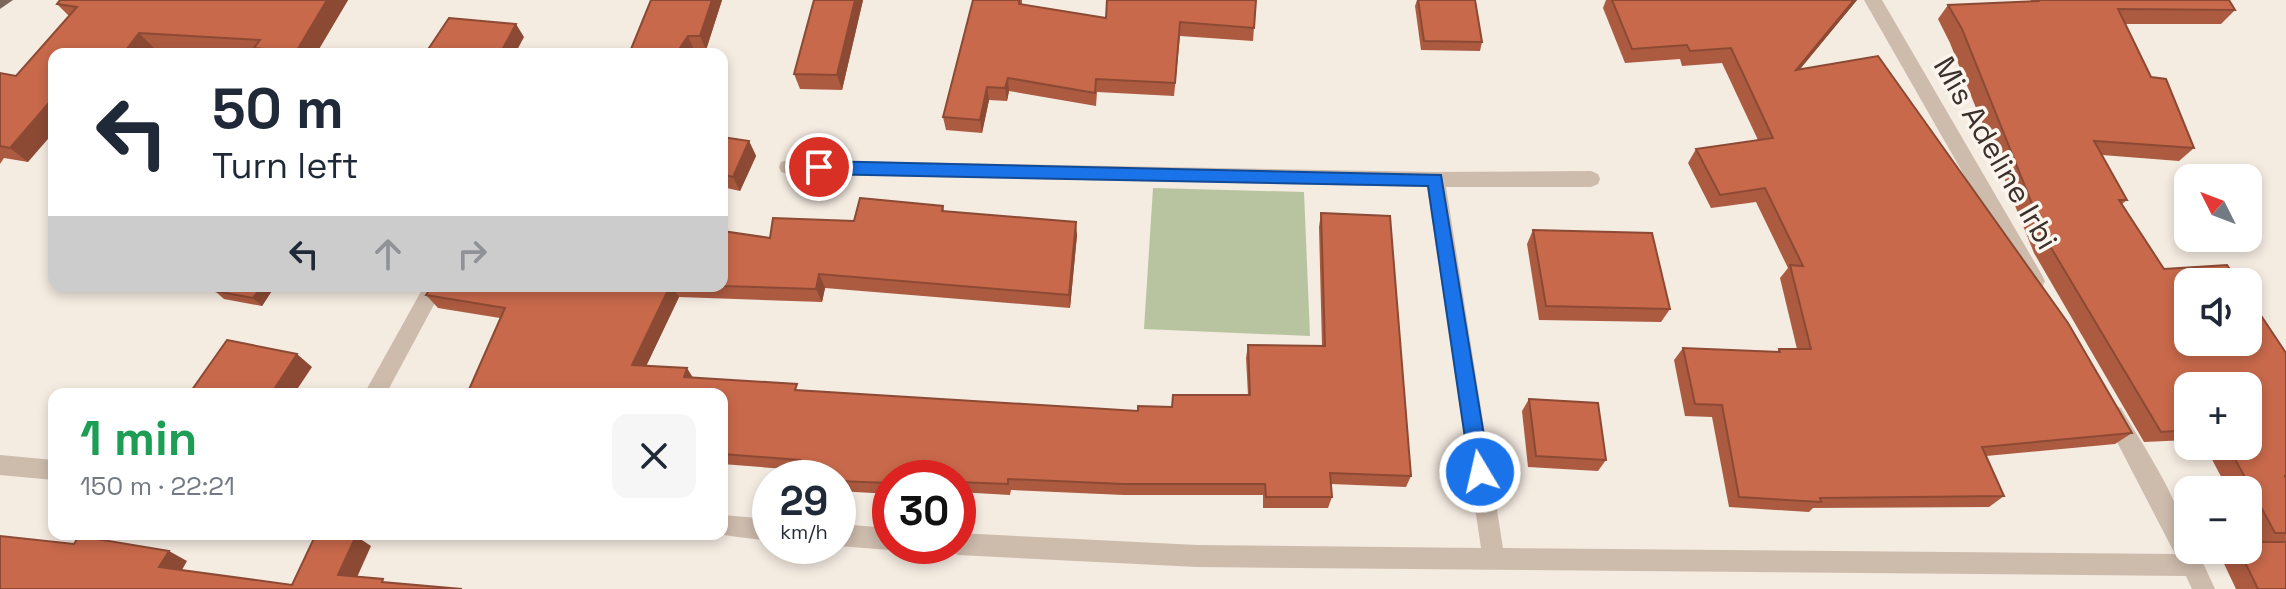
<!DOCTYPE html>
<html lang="en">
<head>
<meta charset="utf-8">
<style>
	body { margin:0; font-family:"Space Grotesk",sans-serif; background:#f6f6f7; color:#1f2937; height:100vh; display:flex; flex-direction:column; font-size:30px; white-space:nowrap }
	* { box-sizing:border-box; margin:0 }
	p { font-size:26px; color:#747a83 }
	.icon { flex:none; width:44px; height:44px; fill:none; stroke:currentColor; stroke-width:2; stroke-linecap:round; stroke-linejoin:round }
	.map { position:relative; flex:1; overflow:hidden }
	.side { position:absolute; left:48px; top:388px; width:680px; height:152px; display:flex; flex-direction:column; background:#fff; border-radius:16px; box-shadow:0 4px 12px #0003 }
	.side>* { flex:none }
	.top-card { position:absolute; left:48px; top:48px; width:680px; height:244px; border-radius:16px; box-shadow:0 4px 12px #0003; background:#fff; color:#1f2937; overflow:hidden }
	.needle { width:52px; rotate:312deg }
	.fabs { position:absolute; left:2174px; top:164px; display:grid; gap:16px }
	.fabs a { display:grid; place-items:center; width:88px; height:88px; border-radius:16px; background:#fff; box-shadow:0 4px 12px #0003; font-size:40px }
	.speed { position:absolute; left:752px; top:460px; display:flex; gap:16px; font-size:40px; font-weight:700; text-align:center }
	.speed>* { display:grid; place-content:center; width:104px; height:104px; border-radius:50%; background:#fff; box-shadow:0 4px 12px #0003; line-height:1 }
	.speed small { font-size:20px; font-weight:400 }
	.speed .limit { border:12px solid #d22; background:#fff; color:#111 }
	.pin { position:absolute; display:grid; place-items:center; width:68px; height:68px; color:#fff; margin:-34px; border:4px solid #fff; border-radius:50%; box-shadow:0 2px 8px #0007 }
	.me { position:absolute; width:88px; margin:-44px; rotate:351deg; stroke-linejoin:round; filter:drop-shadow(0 0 6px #0008) }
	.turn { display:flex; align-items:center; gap:28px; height:168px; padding:0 32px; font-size:36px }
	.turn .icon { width:104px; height:104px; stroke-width:2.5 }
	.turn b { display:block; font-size:56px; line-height:68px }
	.lanes { display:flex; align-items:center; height:76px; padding:0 32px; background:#0003; justify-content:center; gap:40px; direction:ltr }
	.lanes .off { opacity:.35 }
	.round { display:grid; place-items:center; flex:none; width:84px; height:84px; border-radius:16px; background:#f6f6f7 }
	.summary { display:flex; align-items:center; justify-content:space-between; height:136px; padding:0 32px }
	h1 { font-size:48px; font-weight:600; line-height:60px; color:#1e9e55 }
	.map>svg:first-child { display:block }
	.green { fill:#b8c4a0 }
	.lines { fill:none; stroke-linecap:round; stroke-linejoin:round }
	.street { fill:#cdbbac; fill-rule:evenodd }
	.primary { fill:#7d675c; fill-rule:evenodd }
	.wall { fill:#ac5a40 }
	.shaded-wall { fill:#8c4a34 }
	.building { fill:#c8694b; stroke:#8c4a34; stroke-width:2 }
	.route { fill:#1a73e8; stroke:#114b97; stroke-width:2 }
	.labels { text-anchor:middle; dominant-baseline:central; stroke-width:7; stroke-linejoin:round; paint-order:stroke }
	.street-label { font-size:30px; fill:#3b302b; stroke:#fbf5ee }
</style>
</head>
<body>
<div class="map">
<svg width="2286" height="589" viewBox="0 0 2286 589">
	<rect width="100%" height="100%" fill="#f4ebe1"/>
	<!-- green -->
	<path class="green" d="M 1153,188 L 1304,192 L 1310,336 L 1144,329 Z"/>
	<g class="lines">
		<!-- street -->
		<g class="street">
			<path d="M 1864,0 L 1882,0 L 2042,275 L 2045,281 L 2042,287 L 2035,289 L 2028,287 Z"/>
			<path d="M 788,160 L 1435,172 L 1591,171 L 1598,174 L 1600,179 L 1598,184 L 1591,187 L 1446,187 L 1503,548 L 2175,554 L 2103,415 L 2107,408 L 2114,405 L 2121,408 C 2142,444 2188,511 2188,550 L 2197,550 L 2215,589 L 2192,589 L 2186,576 L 1197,567 L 958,555 L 950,552 L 948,546 L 958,546 L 958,533 L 1197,545 L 1481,548 L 1427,187 L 788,174 L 781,172 L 779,167 L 781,162 Z"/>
			<path d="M 424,286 L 444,286 L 386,394 L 364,394 Z"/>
			<path d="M 0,455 L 54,460 L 54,480 L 0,475 Z"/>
			<path d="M 722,515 L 770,519 L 770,541 L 715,534 L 722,534 Z"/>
			<path d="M 838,524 L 890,528 L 890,546 L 898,546 L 890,550 L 838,546 Z"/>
		</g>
		<!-- primary -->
		<path class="primary" d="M 0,0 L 13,0 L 0,9 Z"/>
	</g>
	<!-- wall -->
	<g class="wall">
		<path d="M 60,0 L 348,0 L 316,54 L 259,54 L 154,48 L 54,54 L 28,162 L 4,158 L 0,164 L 0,73 L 16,76 L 69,16 L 57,4 Z"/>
		<path d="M 651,0 L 722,0 L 706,50 L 694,50 Z"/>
		<path d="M 814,0 L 863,0 L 842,90 L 800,89 L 794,74 Z"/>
		<path d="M 973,0 L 1022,0 L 1022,4 L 1106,18 L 1256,0 L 1253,41 L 1180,36 L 1174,96 L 1097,92 L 1096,106 L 1009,91 L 1007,101 L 989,100 L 982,133 L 946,130 L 943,117 Z"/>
		<path d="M 1417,0 L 1475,0 L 1482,42 L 1480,51 L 1421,50 L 1415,6 Z"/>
		<path d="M 1606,0 L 1857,0 L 1799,70 L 2132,433 L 2115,444 L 1986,456 L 2004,496 L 1989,507 L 1813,508 L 1809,512 L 1729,507 L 1712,417 L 1685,416 L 1674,360 L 1683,348 L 1777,352 L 1779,349 L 1797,349 L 1780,278 L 1788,268 L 1756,202 L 1711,208 L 1688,163 L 1696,149 L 1758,140 L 1722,63 L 1682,66 L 1680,59 L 1625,63 L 1603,8 Z"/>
		<path d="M 2031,0 L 2229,0 L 2235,10 L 2221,24 L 2125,24 L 2151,77 L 2194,148 L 2179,161 L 2102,155 L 2127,200 L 2122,204 L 2164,269 L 2286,353 L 2286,541 L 2255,542 L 2248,529 L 2248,490 L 2228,490 L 2205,446 L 2248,446 L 2188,386 L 2188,440 L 2144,442 L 2034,253 L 1950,43 L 1938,19 L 1948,5 L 2030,2 Z"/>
		<path d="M 722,137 L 749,141 L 756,156 L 740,191 L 722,187 Z"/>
		<path d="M 943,206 L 944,211 L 1077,235 L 1070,308 L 825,288 L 822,302 L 679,297 L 646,366 L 693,377 L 800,390 L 1138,411 L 1172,407 L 1248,395 L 1246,358 L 1248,345 L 1322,346 L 1319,227 L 1321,213 L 1411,476 L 1406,487 L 1331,484 L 1332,497 L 1328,508 L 1263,508 L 1263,495 L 1124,495 L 1011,490 L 1010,495 L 958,492 L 958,478 L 890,478 L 890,494 L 838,491 L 838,478 L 798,470 L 722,464 L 722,394 L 500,318 L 438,308 L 426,295 L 432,286 L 722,286 L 770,238 Z"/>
		<path d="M 1533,230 L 1670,309 L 1661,322 L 1539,320 L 1527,244 Z"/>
		<path d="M 275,286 L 262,306 L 224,299 L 215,291 Z"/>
		<path d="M 1529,399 L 1606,460 L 1598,471 L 1528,467 L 1522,411 Z"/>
		<path d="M 2220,550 L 2248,550 L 2286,589 L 2236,589 L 2218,551 Z"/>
	</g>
	<!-- shaded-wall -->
	<g class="shaded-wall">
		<path d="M 327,0 L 348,0 L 316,54 L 298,54 L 296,52 Z"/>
		<path d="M 712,0 L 722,0 L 706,50 L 700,36 Z"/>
		<path d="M 855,0 L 863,0 L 842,90 L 837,75 Z"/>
		<path d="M 1854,0 L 1857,0 L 1787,85 L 1796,70 Z"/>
		<path d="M 516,24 L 524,37 L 515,54 L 500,54 Z"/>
		<path d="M 139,33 L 154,48 L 149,54 L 123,54 Z"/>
		<path d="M 688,36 L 694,50 L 691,54 L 676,54 Z"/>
		<path d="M 1008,78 L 1009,91 L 1007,101 L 1005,88 Z"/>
		<path d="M 987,87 L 989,100 L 982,133 L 980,120 Z"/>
		<path d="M 54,97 L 54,132 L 28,162 L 10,148 Z"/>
		<path d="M 749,141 L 756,156 L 740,191 L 733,177 Z"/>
		<path d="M 1076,222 L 1077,235 L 1070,308 L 1069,295 Z"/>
		<path d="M 819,274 L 825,288 L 822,302 L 816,289 Z"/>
		<path d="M 262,286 L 275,286 L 262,306 L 253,298 Z"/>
		<path d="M 670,286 L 672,286 L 679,297 L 641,377 L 632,365 Z"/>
		<path d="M 297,354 L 312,367 L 294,394 L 271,394 Z"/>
		<path d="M 687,368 L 695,381 L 684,377 Z"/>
		<path d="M 356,536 L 371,546 L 354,584 L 338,575 Z"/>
		<path d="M 169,551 L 187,561 L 178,577 L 159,567 Z"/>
	</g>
	<!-- building -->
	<g class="building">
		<path d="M 60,0 L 327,0 L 296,52 L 254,48 L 260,40 L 139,33 L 123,54 L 54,54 L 54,97 L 10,148 L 0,146 L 0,73 L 16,76 L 77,7 L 57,4 Z"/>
		<path d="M 651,0 L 712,0 L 700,36 L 688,36 L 676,54 L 629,54 Z"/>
		<path d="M 814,0 L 855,0 L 837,75 L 794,74 Z"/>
		<path d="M 973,0 L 1019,0 L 1019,4 L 1106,18 L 1107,0 L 1256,0 L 1254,28 L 1180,22 L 1175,83 L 1096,79 L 1095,93 L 1008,78 L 1005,88 L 987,87 L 980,120 L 943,117 Z"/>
		<path d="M 1418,0 L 1475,0 L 1482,42 L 1424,41 Z"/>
		<path d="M 1612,0 L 1854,0 L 1796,70 L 1878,56 L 2068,323 L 2132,433 L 1982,447 L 2004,496 L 1820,498 L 1821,502 L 1739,497 L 1722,405 L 1695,404 L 1683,348 L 1780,352 L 1779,349 L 1811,349 L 1790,265 L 1803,266 L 1765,188 L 1720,195 L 1696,149 L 1773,138 L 1731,48 L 1690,51 L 1687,45 L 1632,49 Z"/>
		<path d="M 2037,0 L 2229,0 L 2235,10 L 2118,9 L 2151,77 L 2166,79 L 2194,148 L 2094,141 L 2127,200 L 2119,200 L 2164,269 L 2227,265 L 2239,282 L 2188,282 L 2188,342 L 2248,342 L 2248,296 L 2286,353 L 2286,476 L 2285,476 L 2286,479 L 2286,533 L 2275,533 L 2228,446 L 2248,446 L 2248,386 L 2188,386 L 2188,430 L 2161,432 L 2047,241 L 1962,29 L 1948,5 L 2038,1 Z"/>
		<path d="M 449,18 L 516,24 L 500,54 L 425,54 Z"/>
		<path d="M 722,137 L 749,141 L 733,177 L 722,174 Z"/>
		<path d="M 860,198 L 943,206 L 942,211 L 1076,222 L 1069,295 L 819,274 L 816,289 L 722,286 L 722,231 L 770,238 L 773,218 L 854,221 Z"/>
		<path d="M 1321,213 L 1390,216 L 1411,476 L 1330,473 L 1332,497 L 1266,497 L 1265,484 L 1124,484 L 1008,479 L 1008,484 L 958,482 L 958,478 L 890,478 L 890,483 L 838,481 L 838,478 L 796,478 L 800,460 L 722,454 L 722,394 L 467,394 L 505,308 L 426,295 L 432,286 L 670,286 L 632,365 L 687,368 L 684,377 L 797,384 L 795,390 L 1138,411 L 1138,406 L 1172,407 L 1173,395 L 1250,395 L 1248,345 L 1325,346 Z"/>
		<path d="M 1533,230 L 1652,233 L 1670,309 L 1546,306 Z"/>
		<path d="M 219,286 L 262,286 L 253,298 L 215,291 Z"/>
		<path d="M 227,340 L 297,354 L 271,394 L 189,394 Z"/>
		<path d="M 1529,399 L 1598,403 L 1606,460 L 1536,456 Z"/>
		<path d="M 316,534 L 356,536 L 338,575 L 383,579 L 382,582 L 462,589 L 0,589 L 0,536 L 74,544 L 79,536 L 169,551 L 159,567 L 292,585 Z"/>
		<path d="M 2248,542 L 2286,542 L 2286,589 L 2258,589 L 2239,550 L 2248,550 Z"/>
	</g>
	<!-- route -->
	<path class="route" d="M 819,161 L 1441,175 L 1490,472 L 1487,479 L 1480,481 L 1473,479 L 1470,472 L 1428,186 L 819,174 L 810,167 Z"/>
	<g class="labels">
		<!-- street labels -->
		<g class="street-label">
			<text transform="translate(1996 153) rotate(60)">Mis Adeline Irbi</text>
		</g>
	</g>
</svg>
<div class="fabs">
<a><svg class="needle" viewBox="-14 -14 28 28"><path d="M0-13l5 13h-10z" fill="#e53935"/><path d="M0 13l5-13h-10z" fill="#747a83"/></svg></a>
<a><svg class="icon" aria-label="sound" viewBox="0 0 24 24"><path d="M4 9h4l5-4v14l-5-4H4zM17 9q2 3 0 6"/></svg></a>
<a>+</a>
<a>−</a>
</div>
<div class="speed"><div>29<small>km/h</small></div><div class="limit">30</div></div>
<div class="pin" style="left:819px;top:167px;background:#d93025"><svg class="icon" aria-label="arrive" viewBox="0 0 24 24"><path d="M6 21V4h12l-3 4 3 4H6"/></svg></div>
<svg class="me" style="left:1480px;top:472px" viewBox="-20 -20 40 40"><circle r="17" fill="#1a73e8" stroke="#fff" stroke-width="3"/><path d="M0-11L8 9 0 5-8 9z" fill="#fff"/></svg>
<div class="top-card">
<div class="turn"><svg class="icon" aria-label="left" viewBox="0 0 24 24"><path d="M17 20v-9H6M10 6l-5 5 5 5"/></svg><div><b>50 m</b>Turn left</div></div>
<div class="lanes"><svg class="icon" aria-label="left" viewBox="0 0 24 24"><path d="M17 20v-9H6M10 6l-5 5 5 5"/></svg><svg class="icon off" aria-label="ahead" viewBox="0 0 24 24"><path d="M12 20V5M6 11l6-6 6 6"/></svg><svg class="icon off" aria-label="right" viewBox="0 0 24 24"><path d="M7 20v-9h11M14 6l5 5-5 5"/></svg></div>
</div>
<section class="side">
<div class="summary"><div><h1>1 min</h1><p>150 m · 22:21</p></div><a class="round"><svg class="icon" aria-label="close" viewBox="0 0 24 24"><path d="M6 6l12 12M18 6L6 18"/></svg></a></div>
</section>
</div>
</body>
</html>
